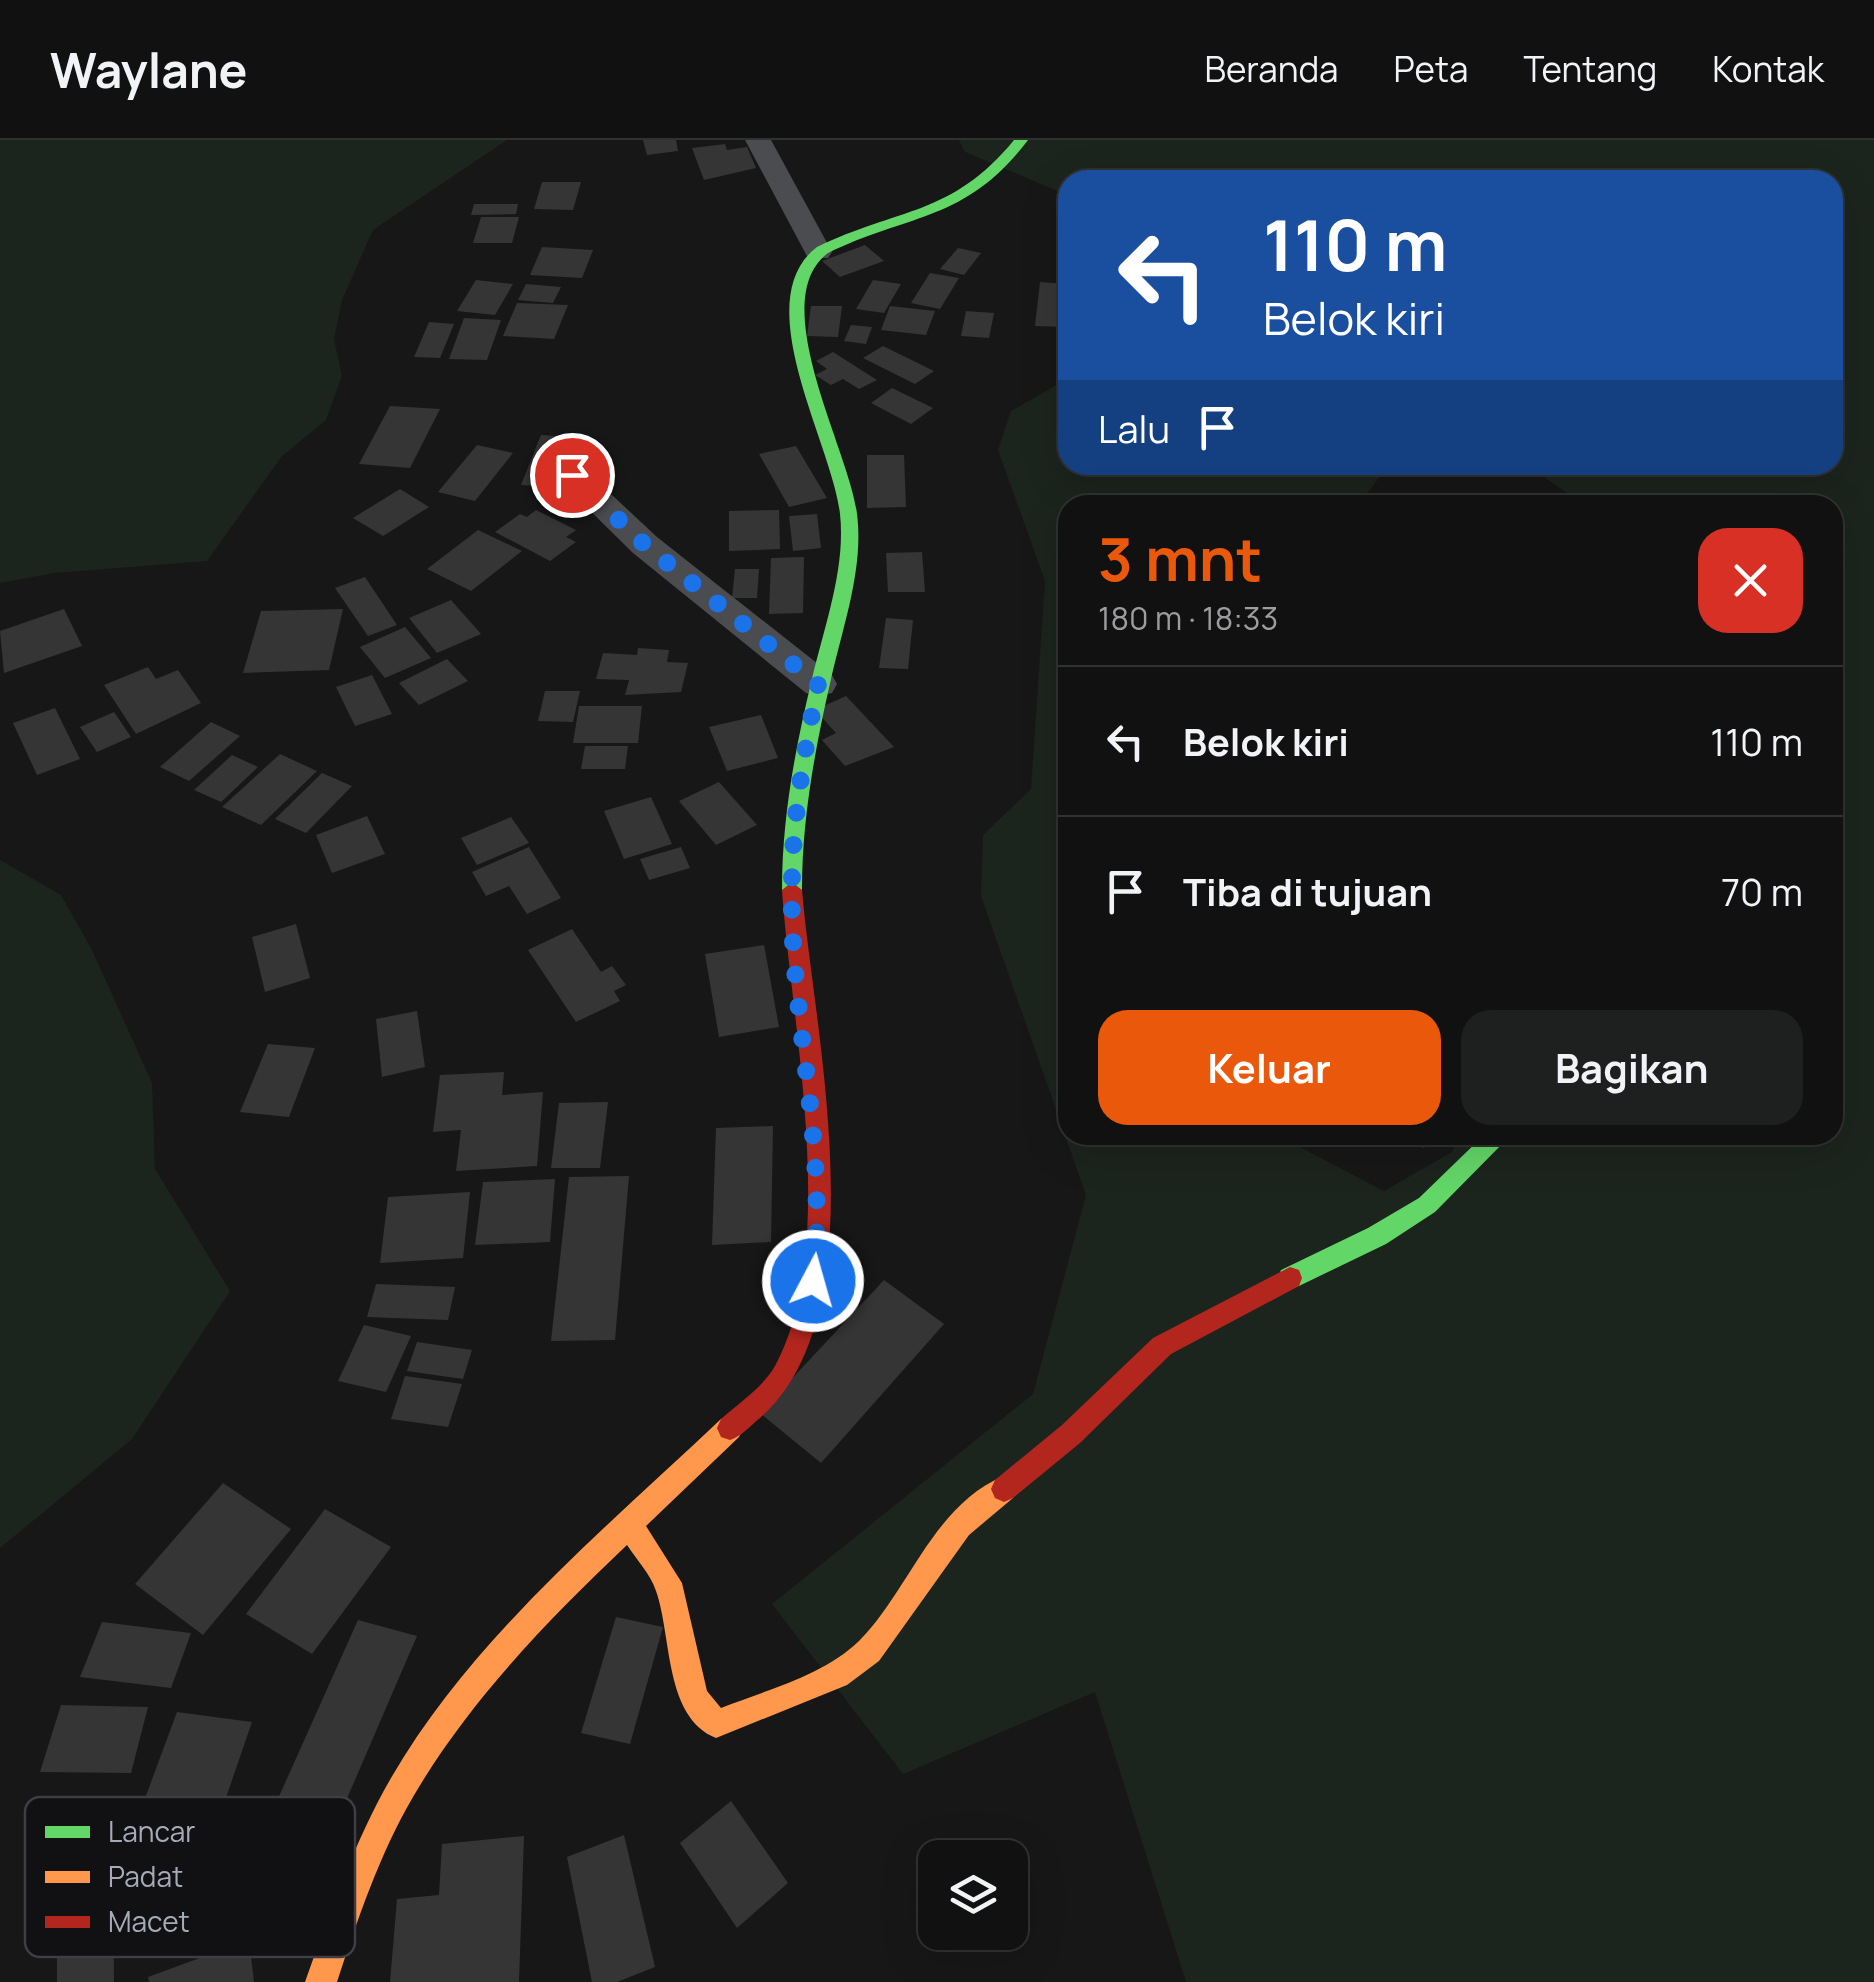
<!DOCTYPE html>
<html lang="id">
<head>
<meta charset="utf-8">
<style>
	body { margin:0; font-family:Manrope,sans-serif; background:#1e1f1f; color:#f1f3f6; height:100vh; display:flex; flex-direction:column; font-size:38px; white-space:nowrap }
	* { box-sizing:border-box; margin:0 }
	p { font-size:32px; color:#9c9d9f }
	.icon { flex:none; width:55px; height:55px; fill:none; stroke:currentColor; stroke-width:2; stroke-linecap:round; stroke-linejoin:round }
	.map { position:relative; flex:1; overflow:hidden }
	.details { position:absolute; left:1058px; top:355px; width:785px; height:650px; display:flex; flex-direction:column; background:#111; border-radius:30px; box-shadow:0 10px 40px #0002,0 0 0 2px #303131 }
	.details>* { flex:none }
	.guide { position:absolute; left:1058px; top:30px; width:785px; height:305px; border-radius:30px; box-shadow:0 10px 40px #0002,0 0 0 2px #303131; background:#1a4fa0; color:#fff; overflow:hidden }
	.fabs { position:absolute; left:918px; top:1700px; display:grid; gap:20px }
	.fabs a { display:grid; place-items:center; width:110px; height:110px; border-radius:20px; background:#111; box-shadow:0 10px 40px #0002,0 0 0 2px #303131; font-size:50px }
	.pin { position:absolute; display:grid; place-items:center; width:85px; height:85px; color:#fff; margin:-42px; border:5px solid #fff; border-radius:50%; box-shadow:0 2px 10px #0007 }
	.me { position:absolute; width:110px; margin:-55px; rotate:6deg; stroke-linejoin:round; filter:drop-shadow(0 0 8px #0008) }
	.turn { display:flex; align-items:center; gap:35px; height:210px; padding:0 40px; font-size:45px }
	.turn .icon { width:130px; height:130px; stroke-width:2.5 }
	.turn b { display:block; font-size:70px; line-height:85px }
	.then { display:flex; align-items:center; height:95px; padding:0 40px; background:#0003; gap:20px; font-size:38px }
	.round { display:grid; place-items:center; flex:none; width:105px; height:105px; border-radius:30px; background:#1e1f1f }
	.head { display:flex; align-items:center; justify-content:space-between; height:170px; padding:0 40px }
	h1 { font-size:60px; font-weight:700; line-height:75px; color:#ea580c }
	.button { display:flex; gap:20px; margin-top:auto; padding:20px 40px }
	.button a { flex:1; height:115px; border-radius:30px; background:#ea580c; color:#fff; font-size:40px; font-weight:700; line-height:115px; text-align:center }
	.button a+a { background:#1e1f1f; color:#f1f3f6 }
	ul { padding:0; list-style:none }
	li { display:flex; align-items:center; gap:30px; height:150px; padding:0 40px; border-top:2px solid #303131 }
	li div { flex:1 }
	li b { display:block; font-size:38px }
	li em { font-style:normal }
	header { display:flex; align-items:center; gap:60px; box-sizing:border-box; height:140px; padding:0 50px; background:#111; border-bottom:2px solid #303131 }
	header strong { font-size:48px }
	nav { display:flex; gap:55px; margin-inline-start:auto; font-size:35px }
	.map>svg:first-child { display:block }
	.green { fill:#1c241e }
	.building { fill:#353536 }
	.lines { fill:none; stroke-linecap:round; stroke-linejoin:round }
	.street { fill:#4a4c50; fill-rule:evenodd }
	.fast { fill:#63d668; fill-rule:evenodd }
	.slow { fill:#ff974d; fill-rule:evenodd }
	.jam { fill:#b3261e; fill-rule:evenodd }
	.route { stroke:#1a73e8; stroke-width:18; stroke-dasharray:0 32.4 }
	.key { fill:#111113; stroke:#3e3f45; stroke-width:2.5 }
	.key-label { font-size:28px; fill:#a7abb8 }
</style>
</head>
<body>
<header>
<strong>Waylane</strong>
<nav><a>Beranda</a><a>Peta</a><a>Tentang</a><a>Kontak</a></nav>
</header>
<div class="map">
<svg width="1874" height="1842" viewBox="0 0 1874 1842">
	<rect width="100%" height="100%" fill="#171717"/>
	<!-- green -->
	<g class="green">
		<path d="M 0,0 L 507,0 L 373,90 L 342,160 L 334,199 L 342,236 L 326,280 L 282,316 L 207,421 L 54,433 L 0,443 Z"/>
		<path d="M 959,0 L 1874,0 L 1874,1842 L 1186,1842 L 1095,1552 L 903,1634 L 772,1464 L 1033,1254 L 1086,1055 L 981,756 L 983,695 L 1031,649 L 1045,441 L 998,310 L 1011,271 L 1065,240 L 1068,325 L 1389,325 L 1358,365 L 1068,365 L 1068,995 L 1287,995 L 1294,1004 L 1384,1051 L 1452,1012 L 1459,995 L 1832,995 L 1832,365 L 1584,365 L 1527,325 L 1832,325 L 1832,40 L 1068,40 L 1067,55 L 965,12 Z"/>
		<path d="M 0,720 L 61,755 L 92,810 L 152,943 L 155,1029 L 230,1151 L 132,1299 L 0,1408 Z"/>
	</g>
	<!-- building -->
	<g class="building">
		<path d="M 643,0 L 676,0 L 678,11 L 647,15 Z"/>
		<path d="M 725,4 L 727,10 L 747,7 L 756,28 L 704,40 L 692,8 Z"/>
		<path d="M 542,42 L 581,42 L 573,70 L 534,69 Z"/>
		<path d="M 474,64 L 518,64 L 516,74 L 471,75 Z"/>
		<path d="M 481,77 L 519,77 L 512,103 L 473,103 Z"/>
		<path d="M 865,105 L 884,121 L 840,137 L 822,121 Z"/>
		<path d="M 542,107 L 593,110 L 582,138 L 530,135 Z"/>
		<path d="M 958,108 L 981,113 L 964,135 L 940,129 Z"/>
		<path d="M 930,133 L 959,138 L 940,169 L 911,163 Z"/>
		<path d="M 476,140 L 513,144 L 495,175 L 457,171 Z"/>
		<path d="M 873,140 L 901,144 L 884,173 L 856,169 Z"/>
		<path d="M 1040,142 L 1068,144 L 1067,187 L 1035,186 Z"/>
		<path d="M 526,144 L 561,147 L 553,163 L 518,160 Z"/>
		<path d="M 517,163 L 568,165 L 554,199 L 503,196 Z"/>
		<path d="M 811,166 L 842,166 L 838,197 L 807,196 Z"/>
		<path d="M 890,166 L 935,171 L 926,195 L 881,190 Z"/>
		<path d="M 966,171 L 994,173 L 989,198 L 961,196 Z"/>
		<path d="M 464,178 L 501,180 L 487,220 L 449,219 Z"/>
		<path d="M 429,182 L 454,184 L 440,218 L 414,217 Z"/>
		<path d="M 851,185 L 872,187 L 866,204 L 844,201 Z"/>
		<path d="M 883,206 L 934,231 L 915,244 L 863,218 Z"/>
		<path d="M 833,212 L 877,240 L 859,249 L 843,239 L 831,245 L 815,235 L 827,229 L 816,221 Z"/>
		<path d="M 892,248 L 933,268 L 911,284 L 871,263 Z"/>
		<path d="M 390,266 L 440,269 L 410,328 L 359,324 Z"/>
		<path d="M 541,295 L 583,298 L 563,348 L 521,345 Z"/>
		<path d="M 477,305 L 513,313 L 475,361 L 438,352 Z"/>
		<path d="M 796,306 L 827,358 L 789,367 L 759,314 Z"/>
		<path d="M 867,315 L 904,315 L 906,367 L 867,368 Z"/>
		<path d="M 400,349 L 429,367 L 383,396 L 353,378 Z"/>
		<path d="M 536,370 L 576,390 L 566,397 L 576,402 L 550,421 L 495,392 L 520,374 L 527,377 Z"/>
		<path d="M 779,370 L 780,409 L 729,411 L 729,371 Z"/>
		<path d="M 817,374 L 821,408 L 793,411 L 789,376 Z"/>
		<path d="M 478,390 L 522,411 L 471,451 L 427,429 Z"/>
		<path d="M 922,412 L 925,452 L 888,452 L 886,413 Z"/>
		<path d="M 804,417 L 803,473 L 769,474 L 771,418 Z"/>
		<path d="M 735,429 L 759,429 L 757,458 L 732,458 Z"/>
		<path d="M 365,437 L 397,485 L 368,496 L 335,448 Z"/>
		<path d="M 451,460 L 481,494 L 437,513 L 409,478 Z"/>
		<path d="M 64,469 L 82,506 L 4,533 L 0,491 Z"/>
		<path d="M 343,469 L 329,530 L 243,533 L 261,471 Z"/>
		<path d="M 886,478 L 913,480 L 908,529 L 879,528 Z"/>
		<path d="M 405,487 L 431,518 L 385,538 L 360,507 Z"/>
		<path d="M 638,508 L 669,510 L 667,522 L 688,523 L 681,552 L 625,555 L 629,540 L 596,539 L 603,513 L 637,515 Z"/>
		<path d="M 447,519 L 468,541 L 419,565 L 399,543 Z"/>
		<path d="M 148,527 L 156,539 L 178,530 L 201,563 L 136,594 L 104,545 Z"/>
		<path d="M 372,535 L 392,574 L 355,586 L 336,547 Z"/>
		<path d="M 545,551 L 580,551 L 573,582 L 538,581 Z"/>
		<path d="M 846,556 L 894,607 L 845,626 L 822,600 L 836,593 L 815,570 Z"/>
		<path d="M 579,566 L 642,566 L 638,603 L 573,603 Z"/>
		<path d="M 55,568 L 80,619 L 37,635 L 13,583 Z"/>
		<path d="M 114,572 L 131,597 L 97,612 L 80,587 Z"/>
		<path d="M 761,575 L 778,618 L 727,631 L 709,587 Z"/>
		<path d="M 211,582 L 240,596 L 189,641 L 160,627 Z"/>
		<path d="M 585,606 L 628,606 L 625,629 L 581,629 Z"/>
		<path d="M 280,614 L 317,631 L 261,685 L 222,667 Z"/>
		<path d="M 232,615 L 258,627 L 221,662 L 194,650 Z"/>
		<path d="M 322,633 L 352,646 L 306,693 L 275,679 Z"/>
		<path d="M 719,642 L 757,685 L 716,705 L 679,661 Z"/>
		<path d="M 651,657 L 672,704 L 624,719 L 604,671 Z"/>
		<path d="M 367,676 L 385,714 L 332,733 L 316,695 Z"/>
		<path d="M 511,677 L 529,703 L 477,725 L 461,698 Z"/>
		<path d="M 529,707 L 561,758 L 527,774 L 509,746 L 486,756 L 472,732 Z"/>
		<path d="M 681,707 L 690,728 L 649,740 L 640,719 Z"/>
		<path d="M 296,784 L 310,838 L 265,852 L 252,797 Z"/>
		<path d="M 572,789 L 601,832 L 612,826 L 626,845 L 614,851 L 620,861 L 576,882 L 528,810 Z"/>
		<path d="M 764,805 L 779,887 L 719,897 L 705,814 Z"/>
		<path d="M 417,871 L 425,927 L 382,937 L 376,879 Z"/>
		<path d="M 268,904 L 315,908 L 289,977 L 240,972 Z"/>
		<path d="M 504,932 L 502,955 L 543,952 L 537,1026 L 456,1031 L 461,990 L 433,992 L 440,935 Z"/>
		<path d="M 608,962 L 600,1028 L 551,1028 L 559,963 Z"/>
		<path d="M 773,986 L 771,1102 L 712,1105 L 716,988 Z"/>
		<path d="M 1394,995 L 1430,995 L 1424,1008 Z"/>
		<path d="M 629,1036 L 615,1200 L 551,1201 L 569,1037 Z"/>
		<path d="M 555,1039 L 550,1102 L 475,1105 L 483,1042 Z"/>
		<path d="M 470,1052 L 463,1118 L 380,1123 L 388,1057 Z"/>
		<path d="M 884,1140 L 944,1184 L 821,1323 L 760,1273 Z"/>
		<path d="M 376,1144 L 455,1147 L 448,1180 L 367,1177 Z"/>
		<path d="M 364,1185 L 411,1196 L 386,1252 L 338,1241 Z"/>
		<path d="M 417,1202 L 472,1210 L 463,1239 L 407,1231 Z"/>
		<path d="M 405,1236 L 462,1244 L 448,1287 L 391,1279 Z"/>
		<path d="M 223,1343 L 291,1389 L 203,1495 L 135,1444 Z"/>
		<path d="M 325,1369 L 391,1407 L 312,1514 L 246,1474 Z"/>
		<path d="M 616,1477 L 663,1487 L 630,1604 L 581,1593 Z"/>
		<path d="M 358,1480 L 417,1496 L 333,1691 L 272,1672 Z"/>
		<path d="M 102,1482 L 191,1493 L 171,1548 L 80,1537 Z"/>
		<path d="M 61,1565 L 148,1567 L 131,1633 L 40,1632 Z"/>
		<path d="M 177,1572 L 252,1582 L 209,1707 L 131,1696 Z"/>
		<path d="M 731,1661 L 788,1743 L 737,1788 L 680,1703 Z"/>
		<path d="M 624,1695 L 655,1827 L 617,1842 L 592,1842 L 567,1717 Z"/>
		<path d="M 524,1696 L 519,1842 L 390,1842 L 397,1759 L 439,1755 L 442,1704 Z"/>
		<path d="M 113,1747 L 114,1842 L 57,1842 L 57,1764 Z"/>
		<path d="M 249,1800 L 254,1842 L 149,1842 L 148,1837 Z"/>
	</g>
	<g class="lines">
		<!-- street -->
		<g class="street">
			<path d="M 745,0 L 771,0 L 832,112 L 828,118 L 808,118 Z"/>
			<path d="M 572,325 L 583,328 L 657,397 L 832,535 L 837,544 L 832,553 L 819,556 L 806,553 L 633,413 L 561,342 L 556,335 L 561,328 Z"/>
		</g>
		<!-- fast -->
		<g class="fast">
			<path d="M 1014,0 L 1028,0 C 966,82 910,73 828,113 C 764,161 850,311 857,374 C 864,428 843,486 831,539 C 815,609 802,678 802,750 L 792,758 L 782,750 C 782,678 795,609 812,539 C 824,487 846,429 840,374 C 833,305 746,161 817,107 C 897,68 952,76 1014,0 Z"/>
			<path d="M 1484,995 L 1511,995 L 1435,1072 L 1386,1104 L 1299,1146 L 1290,1149 L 1281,1146 L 1278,1138 L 1281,1130 L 1368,1088 L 1419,1058 Z"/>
		</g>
		<!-- slow -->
		<path class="slow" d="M 730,1276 L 739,1279 L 743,1288 L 739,1297 L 646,1386 L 682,1443 L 707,1551 L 721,1568 C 766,1550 823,1536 859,1501 C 909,1451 933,1365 1004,1336 L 1013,1340 L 1017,1349 L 1013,1358 L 969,1395 L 879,1521 L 847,1545 L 716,1598 C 664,1577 672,1496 656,1451 C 651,1435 636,1419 627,1405 C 547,1481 469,1561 413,1657 C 379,1715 358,1779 337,1842 L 305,1842 C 330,1773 354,1702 391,1638 C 473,1497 604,1390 721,1279 Z"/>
		<!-- jam -->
		<g class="jam">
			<path d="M 792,742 L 802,750 C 814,894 880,1172 760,1278 C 750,1286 742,1296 730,1300 L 721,1297 L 717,1288 L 721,1279 C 739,1263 763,1247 775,1226 C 840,1105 791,884 782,750 Z"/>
			<path d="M 1290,1127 L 1299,1130 L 1302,1138 L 1299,1146 L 1171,1214 L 1080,1303 L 1013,1358 L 1004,1362 L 995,1358 L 991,1349 L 995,1340 L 1062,1285 L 1153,1198 Z"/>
		</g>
	</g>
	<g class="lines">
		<!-- route -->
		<path class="route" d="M 572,335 L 645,405 L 818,544 C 805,608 793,674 792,739 C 788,875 829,1001 813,1141"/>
	</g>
	<!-- legend -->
	<rect x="25" y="1657" width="330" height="160" rx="15" class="key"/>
	<rect x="45" y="1686" width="45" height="12" fill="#63d668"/>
	<rect x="45" y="1731" width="45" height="12" fill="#ff974d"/>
	<rect x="45" y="1776" width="45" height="12" fill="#b3261e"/>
	<g class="key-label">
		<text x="108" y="1702">Lancar</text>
		<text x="108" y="1747">Padat</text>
		<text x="108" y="1792">Macet</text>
	</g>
</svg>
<div class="fabs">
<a><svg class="icon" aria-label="layers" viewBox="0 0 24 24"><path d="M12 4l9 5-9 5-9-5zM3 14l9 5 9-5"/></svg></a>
</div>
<div class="pin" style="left:572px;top:335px;background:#d93025"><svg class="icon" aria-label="arrive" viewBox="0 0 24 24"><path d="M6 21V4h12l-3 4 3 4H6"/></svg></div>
<svg class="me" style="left:813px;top:1141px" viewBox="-20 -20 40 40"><circle r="17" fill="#1a73e8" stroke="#fff" stroke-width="3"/><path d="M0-11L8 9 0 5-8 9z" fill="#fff"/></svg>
<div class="guide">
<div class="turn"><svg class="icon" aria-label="left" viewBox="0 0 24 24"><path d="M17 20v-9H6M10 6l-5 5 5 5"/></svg><div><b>110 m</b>Belok kiri</div></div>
<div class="then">Lalu<svg class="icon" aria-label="arrive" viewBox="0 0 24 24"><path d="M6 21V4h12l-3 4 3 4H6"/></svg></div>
</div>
<section class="details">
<div class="head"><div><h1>3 mnt</h1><p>180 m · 18:33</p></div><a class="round" style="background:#d93025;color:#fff"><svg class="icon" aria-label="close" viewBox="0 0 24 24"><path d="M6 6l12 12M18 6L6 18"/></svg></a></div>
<ul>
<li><svg class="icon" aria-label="left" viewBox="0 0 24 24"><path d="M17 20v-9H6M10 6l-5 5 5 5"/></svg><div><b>Belok kiri</b></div><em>110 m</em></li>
<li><svg class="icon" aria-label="arrive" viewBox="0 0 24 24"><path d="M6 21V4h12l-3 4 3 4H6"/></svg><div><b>Tiba di tujuan</b></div><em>70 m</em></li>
</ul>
<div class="button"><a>Keluar</a><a>Bagikan</a></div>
</section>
</div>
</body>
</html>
